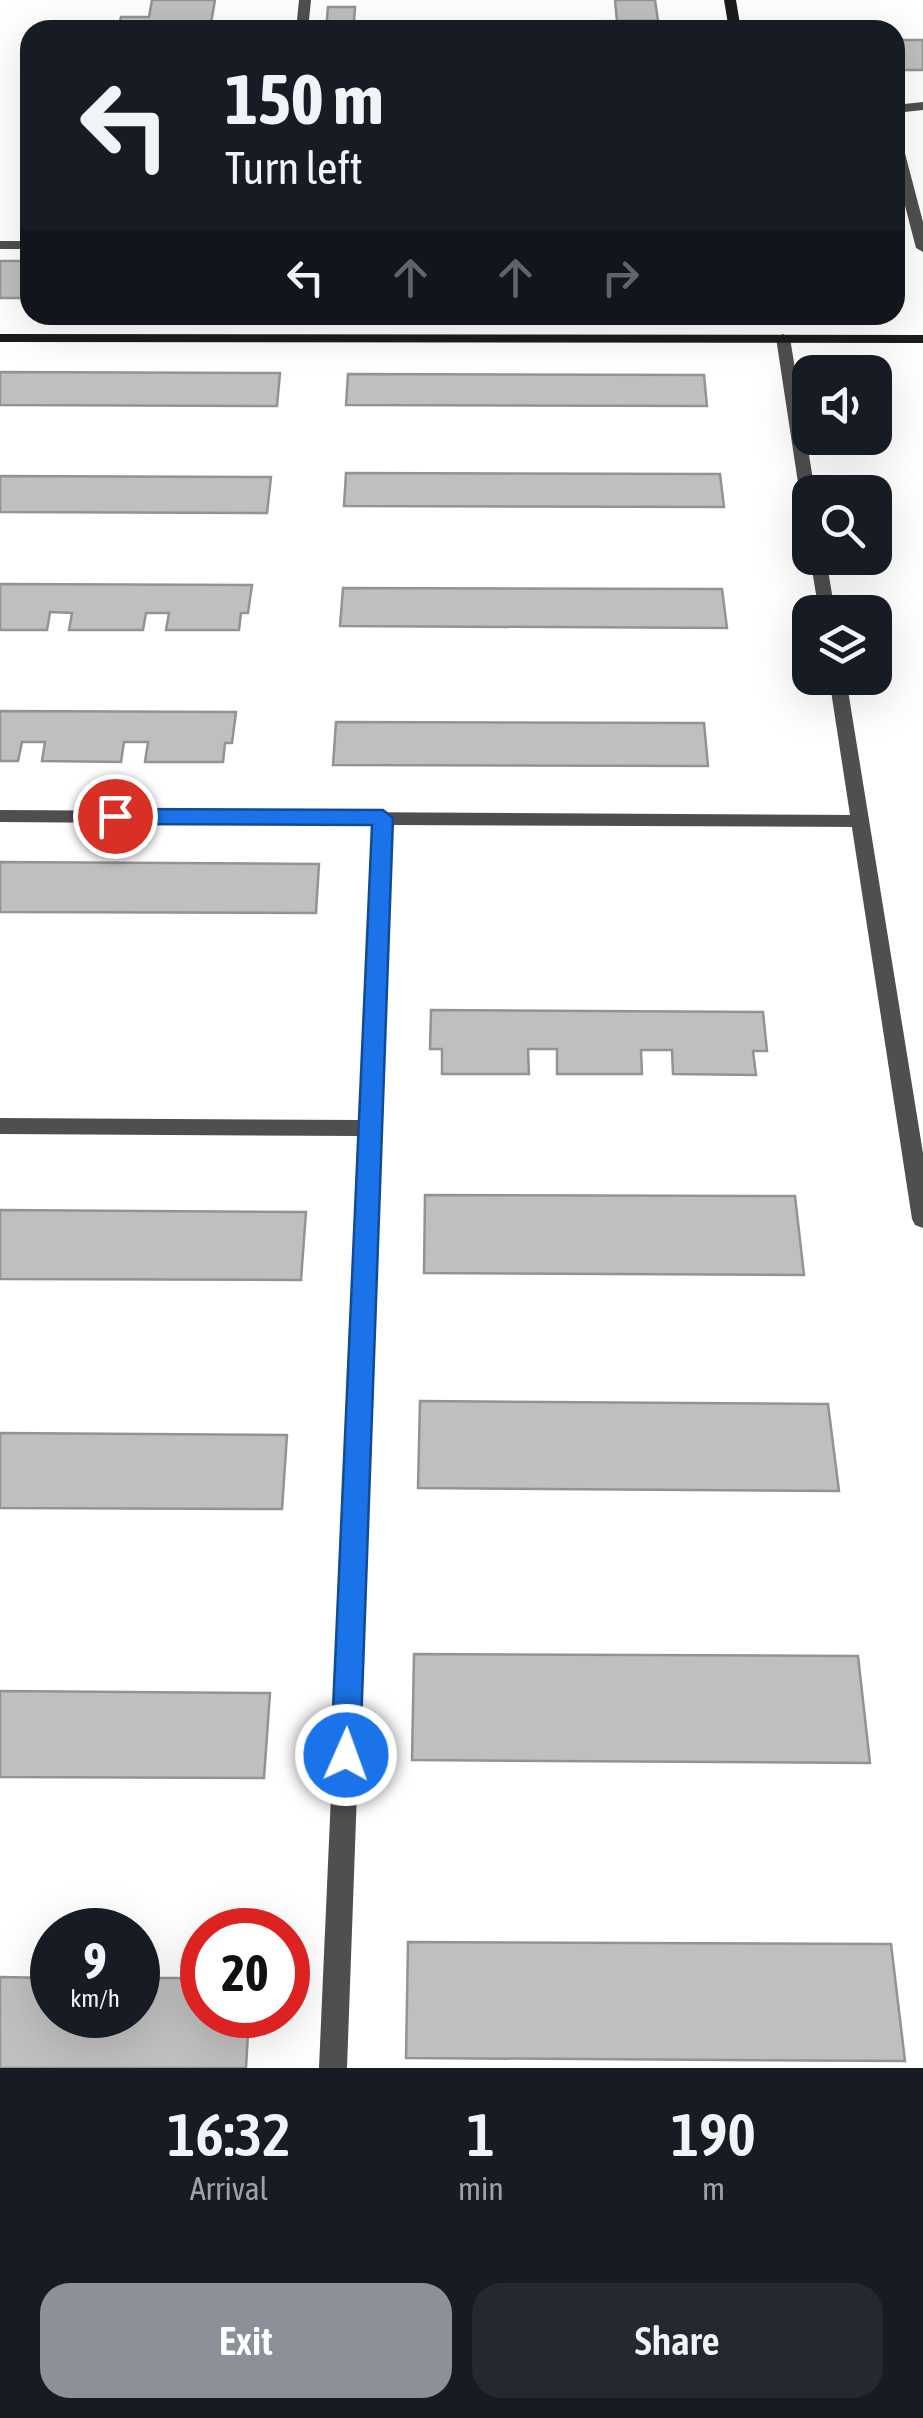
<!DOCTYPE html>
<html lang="en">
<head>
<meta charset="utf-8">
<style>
	body { margin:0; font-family:"Asap Condensed",sans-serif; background:#242831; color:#f1f3f6; height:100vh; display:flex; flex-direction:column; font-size:38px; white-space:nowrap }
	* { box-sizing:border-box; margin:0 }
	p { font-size:32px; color:#9ea1a6 }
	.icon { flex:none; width:55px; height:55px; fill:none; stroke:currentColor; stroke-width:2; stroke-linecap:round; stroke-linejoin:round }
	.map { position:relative; height:2068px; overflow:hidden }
	.side { display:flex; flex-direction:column; background:#171b24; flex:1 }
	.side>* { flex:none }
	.guide { position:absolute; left:20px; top:20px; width:885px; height:305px; border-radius:30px; box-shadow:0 10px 40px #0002; background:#171b24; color:#f1f3f6; overflow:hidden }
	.fabs { position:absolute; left:792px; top:355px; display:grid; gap:20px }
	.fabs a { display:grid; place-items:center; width:100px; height:100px; border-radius:20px; background:#171b24; box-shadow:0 10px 40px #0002; font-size:50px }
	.speed { position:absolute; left:30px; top:1908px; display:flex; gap:20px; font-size:50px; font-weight:700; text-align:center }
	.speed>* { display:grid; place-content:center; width:130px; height:130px; border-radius:50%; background:#171b24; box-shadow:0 10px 40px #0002; line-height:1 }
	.speed small { font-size:25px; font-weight:400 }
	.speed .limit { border:15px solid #d22; background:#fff; color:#111 }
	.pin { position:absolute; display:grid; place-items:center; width:85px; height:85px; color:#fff; margin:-42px; border:5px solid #fff; border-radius:50%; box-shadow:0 2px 10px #0007 }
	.me { position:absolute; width:110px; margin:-55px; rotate:2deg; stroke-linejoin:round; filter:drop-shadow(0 0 8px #0008) }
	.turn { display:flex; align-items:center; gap:35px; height:210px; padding:0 40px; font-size:45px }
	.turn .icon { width:130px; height:130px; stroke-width:2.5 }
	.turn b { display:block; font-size:70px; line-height:85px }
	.lanes { display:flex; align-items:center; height:95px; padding:0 40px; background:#0003; justify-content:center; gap:50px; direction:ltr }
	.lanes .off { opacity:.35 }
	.eta { display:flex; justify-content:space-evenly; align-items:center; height:170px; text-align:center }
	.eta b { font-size:60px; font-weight:600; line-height:70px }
	.action { display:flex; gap:20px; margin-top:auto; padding:20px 40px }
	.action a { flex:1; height:115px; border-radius:30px; background:#8c9099; color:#fff; font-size:40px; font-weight:600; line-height:115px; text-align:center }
	.action a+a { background:#242831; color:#f1f3f6 }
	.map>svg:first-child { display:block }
	.building { fill:#bfbfbf; stroke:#939393; stroke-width:2.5 }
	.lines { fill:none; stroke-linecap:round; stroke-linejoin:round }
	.lane { fill:#4f4f4f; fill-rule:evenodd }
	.street { fill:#4f4f4f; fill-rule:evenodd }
	.secondary { fill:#1c1c1c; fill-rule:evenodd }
	.route { fill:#1a73e8; stroke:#114b97; stroke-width:2.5 }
</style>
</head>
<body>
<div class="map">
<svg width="923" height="2068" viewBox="0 0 923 2068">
	<rect width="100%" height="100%" fill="#fff"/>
	<!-- building -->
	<g class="building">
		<path d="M 152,0 L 215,0 L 210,29 L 118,30 L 121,17 L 149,17 Z"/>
		<path d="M 615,0 L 655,0 L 658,21 L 617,21 Z"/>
		<path d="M 328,7 L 355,7 L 354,22 L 658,21 L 659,30 L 326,30 Z"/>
		<path d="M 895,40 L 923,40 L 923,70 L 896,70 Z"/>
		<rect x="0" y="261" width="30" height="37"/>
		<path d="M 0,372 L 280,373 L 277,406 L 0,405 Z"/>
		<path d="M 348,374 L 704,375 L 707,406 L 346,405 Z"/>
		<path d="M 346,473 L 720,474 L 724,507 L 344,506 Z"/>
		<path d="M 0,476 L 271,477 L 267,513 L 0,512 Z"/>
		<path d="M 0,584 L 252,585 L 248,613 L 241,613 L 239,630 L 166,630 L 169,613 L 146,613 L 143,630 L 69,630 L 72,613 L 50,612 L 47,630 L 0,630 Z"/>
		<path d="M 343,588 L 722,589 L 727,628 L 340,626 Z"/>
		<path d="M 0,711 L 236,712 L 232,743 L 225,743 L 223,762 L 145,762 L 148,742 L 124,742 L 121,762 L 42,761 L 45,742 L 22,742 L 18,761 L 0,761 Z"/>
		<path d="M 336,722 L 704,723 L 708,766 L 333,765 Z"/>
		<path d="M 0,862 L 319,864 L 316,913 L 0,912 Z"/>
		<path d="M 431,1010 L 763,1012 L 767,1051 L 753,1051 L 756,1075 L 673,1074 L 672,1050 L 641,1050 L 642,1074 L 557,1074 L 557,1049 L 528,1049 L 529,1074 L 442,1074 L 442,1049 L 430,1049 Z"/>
		<path d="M 425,1195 L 795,1196 L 804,1275 L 424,1273 Z"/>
		<path d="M 0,1210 L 306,1212 L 301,1280 L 0,1279 Z"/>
		<path d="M 420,1401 L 828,1404 L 839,1491 L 418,1488 Z"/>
		<path d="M 0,1433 L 287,1435 L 282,1509 L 0,1508 Z"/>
		<path d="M 414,1654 L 858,1656 L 870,1763 L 412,1760 Z"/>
		<path d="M 0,1691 L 270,1693 L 264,1778 L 0,1777 Z"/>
		<path d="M 408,1942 L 891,1944 L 905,2061 L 406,2058 Z"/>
		<path d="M 0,1977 L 52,1978 L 52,2015 L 138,2015 L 138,1978 L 202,1978 L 202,2015 L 249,2015 L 246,2068 L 0,2068 Z"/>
	</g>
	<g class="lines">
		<!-- lane -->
		<g class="lane">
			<path d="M 299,0 L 311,0 L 308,30 L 296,30 Z"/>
			<path d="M 923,102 L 923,110 L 895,113 L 895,105 Z"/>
			<path d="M 895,138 L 902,142 L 923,222 L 923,252 L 916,248 L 895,167 Z"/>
			<rect x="0" y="241" width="30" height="8"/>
			<path d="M 0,810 L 860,815 L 869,821 L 860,827 L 392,825 L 347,2068 L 319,2068 L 360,1136 L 0,1134 L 0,1118 L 361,1120 L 374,825 L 0,822 Z"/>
		</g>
		<!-- street -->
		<g class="street">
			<path d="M 783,334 L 790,338 L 815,492 L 810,492 L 810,514 L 802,509 L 776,338 Z"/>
			<path d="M 810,558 L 826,558 L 835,612 L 819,612 Z"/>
			<path d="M 829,678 L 846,678 L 923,1153 L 923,1228 L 915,1225 L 912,1219 Z"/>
		</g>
		<!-- secondary -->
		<g class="secondary">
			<path d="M 724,0 L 736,0 L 741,30 L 729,30 Z"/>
			<path d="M 0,334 L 923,335 L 923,343 L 0,342 Z"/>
		</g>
	</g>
	<!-- route -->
	<path class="route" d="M 115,809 L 383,810 L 393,818 L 360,1755 L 356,1765 L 346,1769 L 335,1765 L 331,1755 L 372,825 L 115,824 L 104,816 Z"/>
</svg>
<div class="fabs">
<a><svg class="icon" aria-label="sound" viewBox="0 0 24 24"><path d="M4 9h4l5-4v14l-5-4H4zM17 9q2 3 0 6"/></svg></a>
<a><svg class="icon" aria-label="search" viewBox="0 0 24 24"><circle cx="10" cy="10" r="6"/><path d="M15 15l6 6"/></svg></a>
<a><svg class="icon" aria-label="layers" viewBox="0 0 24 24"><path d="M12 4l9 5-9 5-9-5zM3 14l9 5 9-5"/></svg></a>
</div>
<div class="speed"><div>9<small>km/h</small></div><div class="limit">20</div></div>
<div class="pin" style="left:115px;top:816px;background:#d93025"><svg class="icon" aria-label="arrive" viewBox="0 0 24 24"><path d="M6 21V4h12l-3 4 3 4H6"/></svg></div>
<svg class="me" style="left:346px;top:1755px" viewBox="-20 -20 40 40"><circle r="17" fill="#1a73e8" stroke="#fff" stroke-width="3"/><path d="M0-11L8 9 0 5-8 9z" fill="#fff"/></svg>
<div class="guide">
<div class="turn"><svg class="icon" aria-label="left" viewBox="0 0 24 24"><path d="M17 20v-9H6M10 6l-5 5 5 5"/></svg><div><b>150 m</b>Turn left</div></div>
<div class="lanes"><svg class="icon" aria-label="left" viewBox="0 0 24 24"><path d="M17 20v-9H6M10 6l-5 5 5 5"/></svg><svg class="icon off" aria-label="ahead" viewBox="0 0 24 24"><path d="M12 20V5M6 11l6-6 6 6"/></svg><svg class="icon off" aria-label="ahead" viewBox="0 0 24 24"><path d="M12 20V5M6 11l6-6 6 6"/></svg><svg class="icon off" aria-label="right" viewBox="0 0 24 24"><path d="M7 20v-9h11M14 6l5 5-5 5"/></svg></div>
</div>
</div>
<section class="side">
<div class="eta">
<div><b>16:32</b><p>Arrival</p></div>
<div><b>1</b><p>min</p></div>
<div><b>190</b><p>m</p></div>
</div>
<div class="action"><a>Exit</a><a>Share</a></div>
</section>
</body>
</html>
